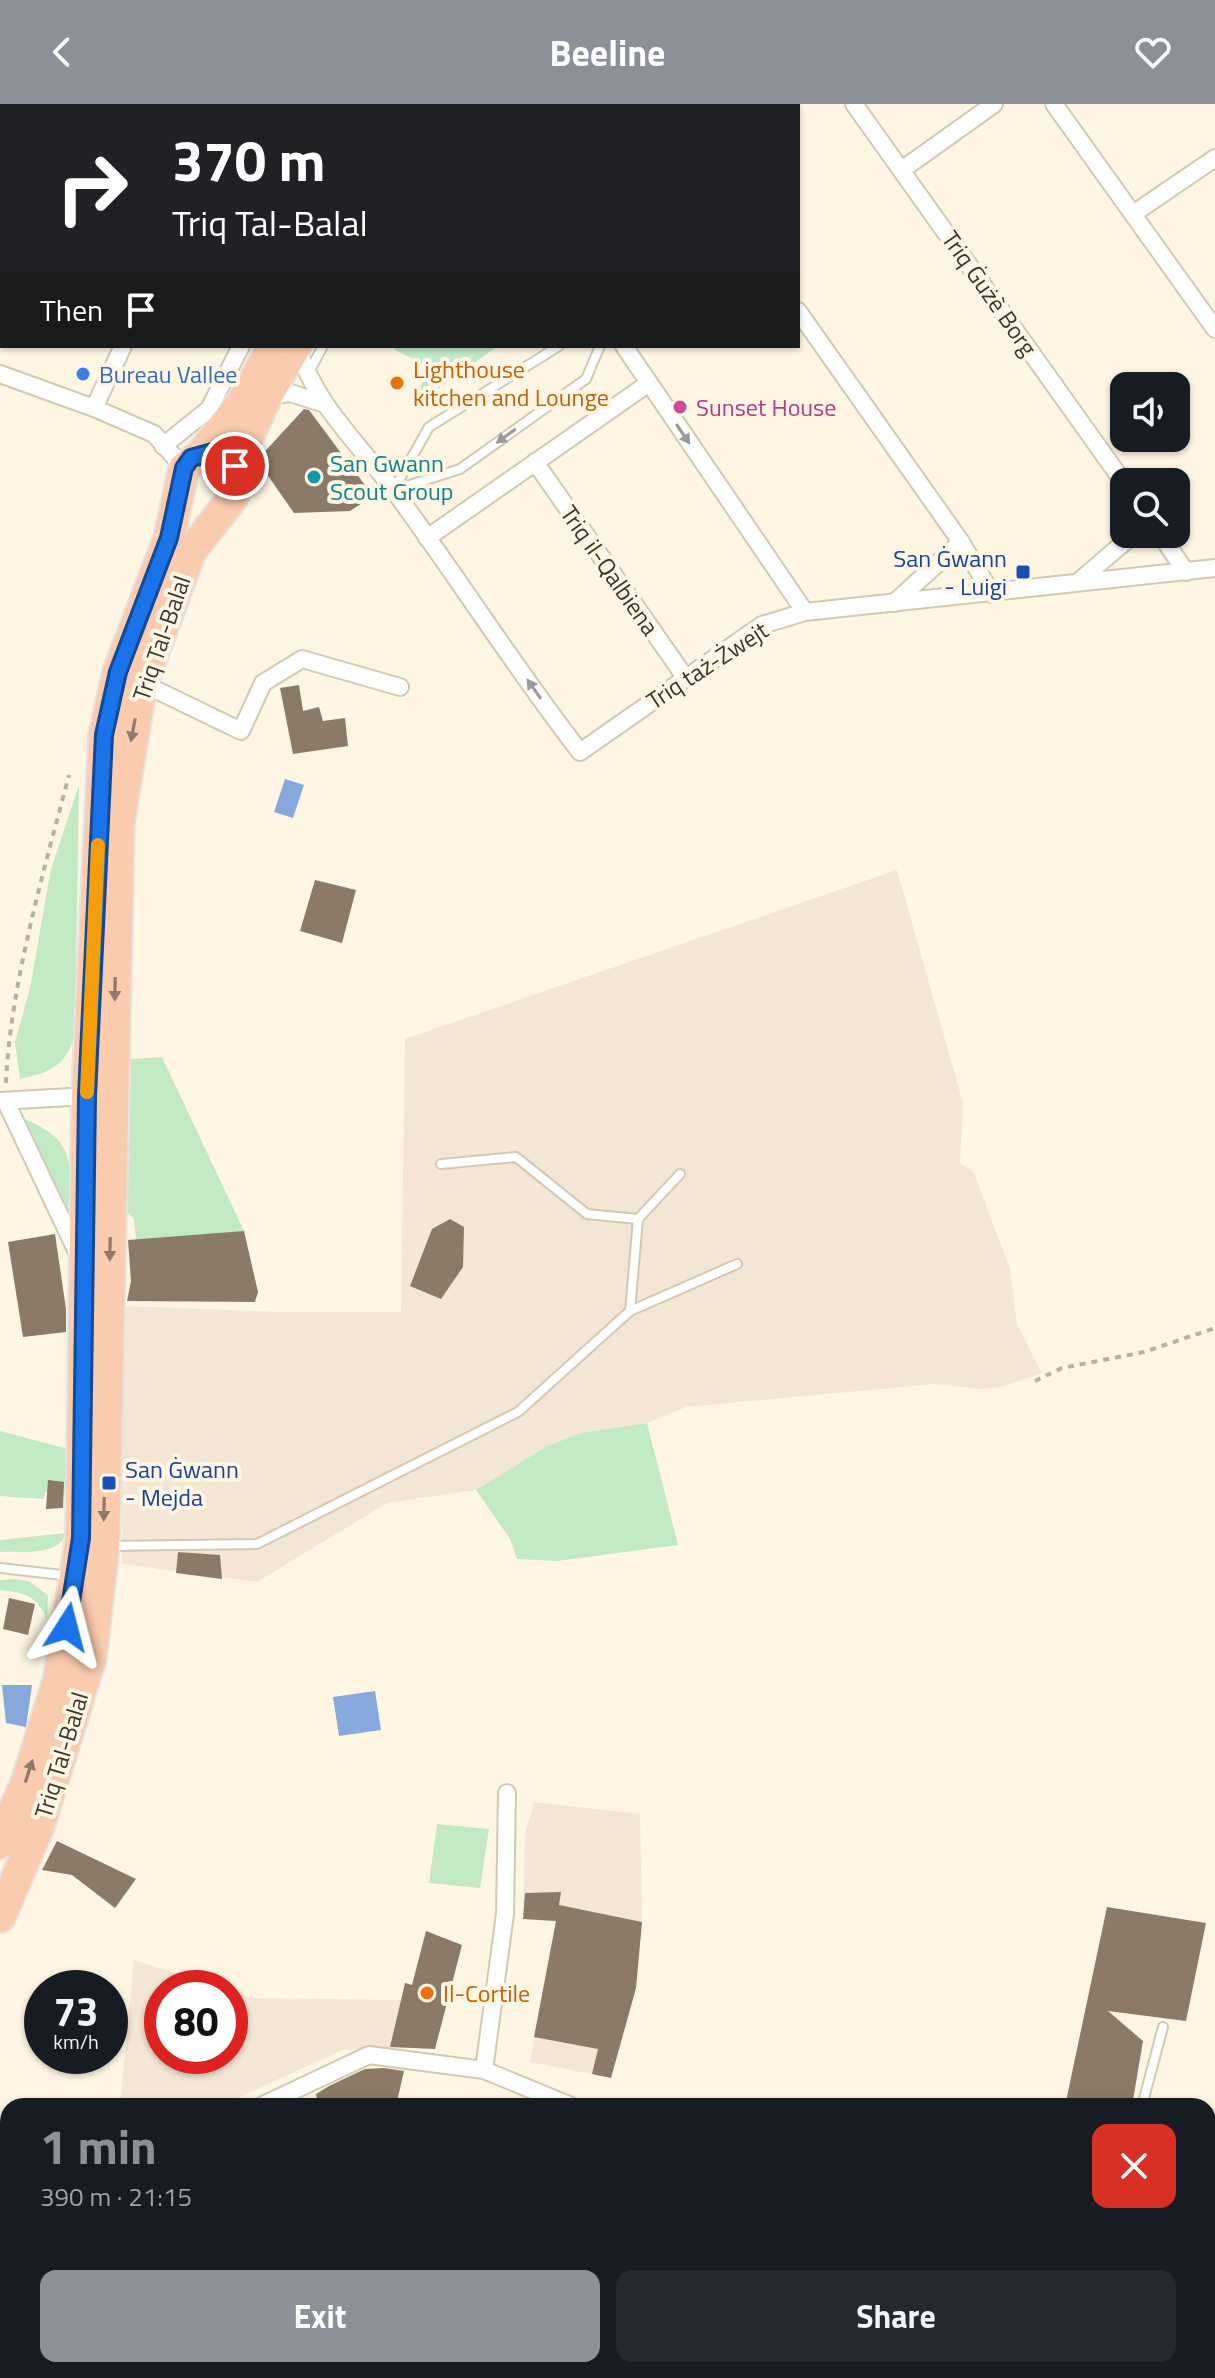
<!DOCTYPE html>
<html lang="en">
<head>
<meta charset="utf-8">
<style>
	body { margin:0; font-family:"Titillium Web",sans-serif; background:#242831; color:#f1f3f6; height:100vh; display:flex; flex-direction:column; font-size:30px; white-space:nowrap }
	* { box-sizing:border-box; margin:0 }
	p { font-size:26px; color:#9ea1a6 }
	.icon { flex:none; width:44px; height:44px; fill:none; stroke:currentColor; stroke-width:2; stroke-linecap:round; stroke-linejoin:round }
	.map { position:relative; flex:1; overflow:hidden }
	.panel { position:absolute; left:0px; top:1994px; width:1216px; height:280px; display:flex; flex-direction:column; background:#171b24; border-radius:24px 24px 0 0; box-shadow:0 2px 6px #0004 }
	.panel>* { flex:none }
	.hud { position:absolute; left:0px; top:0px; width:800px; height:244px; box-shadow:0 2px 6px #0004; background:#202124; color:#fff; overflow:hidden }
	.tools { position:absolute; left:1110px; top:268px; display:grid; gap:16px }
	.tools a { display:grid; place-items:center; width:80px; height:80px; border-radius:16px; background:#171b24; box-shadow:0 2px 6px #0004; font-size:40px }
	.speed { position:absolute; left:24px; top:1866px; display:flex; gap:16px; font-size:40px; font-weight:700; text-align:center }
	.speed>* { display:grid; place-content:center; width:104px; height:104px; border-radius:50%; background:#171b24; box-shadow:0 2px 6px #0004; line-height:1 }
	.speed small { font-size:20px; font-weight:400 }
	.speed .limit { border:12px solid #d22; background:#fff; color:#111 }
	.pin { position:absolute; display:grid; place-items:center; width:68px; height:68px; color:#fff; margin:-34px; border:4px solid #fff; border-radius:50%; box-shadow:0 2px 8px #0007 }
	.me { position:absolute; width:88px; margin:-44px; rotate:9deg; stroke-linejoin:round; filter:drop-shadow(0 0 6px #0008) }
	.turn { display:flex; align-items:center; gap:28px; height:168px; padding:0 40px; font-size:36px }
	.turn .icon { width:104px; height:104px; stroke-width:2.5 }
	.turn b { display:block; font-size:56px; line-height:68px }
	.then { display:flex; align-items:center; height:76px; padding:0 40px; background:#0003; gap:16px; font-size:30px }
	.round { display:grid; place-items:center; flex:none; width:84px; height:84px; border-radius:16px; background:#242831 }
	.summary { display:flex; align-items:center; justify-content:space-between; height:136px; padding:0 40px }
	h1 { font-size:48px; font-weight:700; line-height:60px; color:#8c9099 }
	.button { display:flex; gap:16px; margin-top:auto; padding:16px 40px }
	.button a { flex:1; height:92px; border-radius:16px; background:#8c9099; color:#fff; font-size:32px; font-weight:700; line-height:92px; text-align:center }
	.button a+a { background:#242831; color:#f1f3f6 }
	header { display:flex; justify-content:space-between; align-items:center; height:104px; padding:0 40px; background:#8c9099; color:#fff; font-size:36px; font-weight:700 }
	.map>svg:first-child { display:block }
	.industrial { fill:#f4e6d4 }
	.green { fill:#c1e9c4 }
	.water { fill:#87a8dc }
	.building { fill:#8c7a69 }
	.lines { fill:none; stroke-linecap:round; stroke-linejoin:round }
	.lane-casing { stroke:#d3c9b2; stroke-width:12 }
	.street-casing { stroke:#d3c9b2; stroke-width:20 }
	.highway-casing { stroke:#e3e3e2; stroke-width:34 }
	.path { stroke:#b7b1a1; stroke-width:4; stroke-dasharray:6 6; stroke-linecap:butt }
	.lane { stroke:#fff; stroke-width:8 }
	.street { stroke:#fff; stroke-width:16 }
	.highway { stroke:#fbcbae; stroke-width:30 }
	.oneway { fill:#9c9a96 }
	.oneway2 { fill:#917967 }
	.route-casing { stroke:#114b97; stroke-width:20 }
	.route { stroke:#1a73e8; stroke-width:14 }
	.slow { stroke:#f59e0b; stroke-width:14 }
	.shop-dot { fill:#3f7fe0; stroke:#fef6e2; stroke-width:3 }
	.food-dot { fill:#e8710a; stroke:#fef6e2; stroke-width:3 }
	.hotel-dot { fill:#d1479c; stroke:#fef6e2; stroke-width:3 }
	.culture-dot { fill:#0f9aa8; stroke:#fef6e2; stroke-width:3 }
	.transit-dot { fill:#1a4fb4; stroke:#fef6e2; stroke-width:3 }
	.labels { text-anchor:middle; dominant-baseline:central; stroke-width:8; stroke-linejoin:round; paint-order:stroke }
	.street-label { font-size:24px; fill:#3a362d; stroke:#fef6e2 }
	.food-label { font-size:24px; fill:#c56008; stroke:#fef6e2; text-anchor:start }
	.shop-label { font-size:24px; fill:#366cbe; stroke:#fef6e2; text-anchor:start }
	.hotel-label { font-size:24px; fill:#b23c85; stroke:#fef6e2; text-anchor:start }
	.culture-label { font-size:24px; fill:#0d838f; stroke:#fef6e2; text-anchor:start }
	.transit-label { font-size:24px; fill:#164399; stroke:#fef6e2; text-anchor:end }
</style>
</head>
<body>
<header><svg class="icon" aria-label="back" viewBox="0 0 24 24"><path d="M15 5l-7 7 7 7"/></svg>Beeline<svg class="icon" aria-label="heart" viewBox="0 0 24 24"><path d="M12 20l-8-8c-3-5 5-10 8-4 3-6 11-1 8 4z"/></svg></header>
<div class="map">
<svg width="1215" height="2274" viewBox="0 0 1215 2274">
	<rect width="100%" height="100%" fill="#fef6e2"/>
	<!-- industrial -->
	<g class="industrial">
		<path d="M 897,766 L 963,999 L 960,1059 L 974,1069 L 1010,1165 L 1017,1220 L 1042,1269 L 1001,1283 L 979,1285 L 935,1280 L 686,1303 L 647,1319 L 581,1329 L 547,1342 L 476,1386 L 387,1399 L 257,1478 L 122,1460 L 122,1202 L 280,1208 L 401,1208 L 405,935 Z"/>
		<path d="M 534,1698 L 640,1710 L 642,1818 L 636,1884 L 611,1974 L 530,1958 L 556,1818 L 523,1815 L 525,1731 Z"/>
		<path d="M 134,1856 L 221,1884 L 162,1884 L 162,1952 L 230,1952 L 230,1887 L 252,1894 L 402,1896 L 390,1944 L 342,1946 L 220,2002 L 120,2002 Z"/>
		<path d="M 132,2266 L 318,2266 L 316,2274 L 132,2274 Z"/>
	</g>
	<!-- green -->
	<g class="green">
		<path d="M 397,242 L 498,242 L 412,303 L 429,263 L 395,246 Z"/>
		<path d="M 79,681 L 75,932 C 64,963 51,968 20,975 L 15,938 L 30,884 L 51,765 Z"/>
		<path d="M 162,953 L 244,1127 L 136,1136 L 134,1115 L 127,1108 L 131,955 Z"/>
		<path d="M 25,1015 C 61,1031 71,1044 71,1084 C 71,1095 73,1107 68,1116 Z"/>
		<path d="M 647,1319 L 678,1441 L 557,1457 L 517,1455 L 510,1435 L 476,1386 L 547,1342 L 581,1329 Z"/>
		<path d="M 0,1327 L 68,1345 L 67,1390 L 45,1388 L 44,1395 L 0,1392 Z"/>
		<path d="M 66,1429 C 59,1453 20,1447 0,1448 L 0,1436 Z"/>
		<path d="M 14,1475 L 28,1477 L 48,1491 L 47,1514 C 36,1492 24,1488 0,1486 L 0,1476 Z"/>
		<path d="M 437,1720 L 489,1725 L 480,1784 L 429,1779 Z"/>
	</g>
	<!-- water -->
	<g class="water">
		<path d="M 285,675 L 304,681 L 293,714 L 274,708 Z"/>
		<path d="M 2,1581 L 32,1581 L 26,1623 L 6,1619 Z"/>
		<path d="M 375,1587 L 381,1626 L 339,1632 L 333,1593 Z"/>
	</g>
	<!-- building -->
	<g class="building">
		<path d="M 304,305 L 309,306 L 373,392 L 350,407 L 294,409 L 257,356 Z"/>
		<path d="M 299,581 L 303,607 L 319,603 L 323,617 L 345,614 L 348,642 L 293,650 L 280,584 Z"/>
		<path d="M 315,776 L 356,786 L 342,839 L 300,827 Z"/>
		<path d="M 450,1115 L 464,1123 L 463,1163 L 441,1195 L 410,1182 L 432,1125 Z"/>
		<path d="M 244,1127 L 258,1188 L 255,1198 L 127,1197 L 131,1177 L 128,1136 Z"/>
		<path d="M 55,1130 L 66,1205 L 66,1228 L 23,1233 L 8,1138 Z"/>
		<path d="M 48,1376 L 64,1378 L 63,1404 L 46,1405 Z"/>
		<path d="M 178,1448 L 220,1451 L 222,1475 L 176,1469 Z"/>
		<path d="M 9,1494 L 35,1500 L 28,1531 L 3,1525 Z"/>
		<path d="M 57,1737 L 136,1775 L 115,1804 L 72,1771 L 42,1766 Z"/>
		<path d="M 561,1788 L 559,1801 L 642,1818 L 636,1884 L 611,1974 L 592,1970 L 598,1945 L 534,1933 L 556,1817 L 523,1815 L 525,1789 Z"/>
		<path d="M 1107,1803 L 1206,1819 L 1186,1917 L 1108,1907 L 1143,1937 L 1132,2002 L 1065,2002 Z"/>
		<path d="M 426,1827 L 462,1841 L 435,1945 L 390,1943 L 405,1879 L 412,1881 Z"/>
		<path d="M 384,1964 L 404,1967 L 396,2002 L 318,2002 L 316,1990 L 329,1982 L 365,1965 Z"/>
	</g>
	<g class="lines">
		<defs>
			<g id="lane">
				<path d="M 308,270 L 323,242"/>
				<path d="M 394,385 L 429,323 L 559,242"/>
				<path d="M 394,386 L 460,365 L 586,275 L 600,242"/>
				<path d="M 441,1060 L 516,1053 L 587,1110 L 638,1115"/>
				<path d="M 630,1207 L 638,1115 L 680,1070"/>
				<path d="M 108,1442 L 257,1440 L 518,1308 L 630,1207 L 737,1160"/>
				<path d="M 0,1464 L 71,1472"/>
				<path d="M 1142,2002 L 1163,1923"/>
				<path d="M 1083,2266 L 1085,2274"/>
			</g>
			<g id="street">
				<path d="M 592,0 L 598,2"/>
				<path d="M 854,0 L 1124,379"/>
				<path d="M 1054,0 L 1215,225"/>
				<path d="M 364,2 L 365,0"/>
				<path d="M 566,2 L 567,0"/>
				<path d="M 721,2 L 724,0"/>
				<path d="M 0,36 L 2,36"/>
				<path d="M 903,65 L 994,0"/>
				<path d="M 1133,110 L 1215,54"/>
				<path d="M 798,207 L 961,438 L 992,490"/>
				<path d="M 297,242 C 317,304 358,338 395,388 C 458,474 515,564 580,648 L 762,521 L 805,508 L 1215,464"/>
				<path d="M 624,242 L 805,508"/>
				<path d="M 0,270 L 94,304 L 154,330 L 184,364"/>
				<path d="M 267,292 L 290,289 L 322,299"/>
				<path d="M 94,304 L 123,242"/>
				<path d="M 163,342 L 209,305 L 241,242"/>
				<path d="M 535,358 L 685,573"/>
				<path d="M 1160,430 L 1186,468"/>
				<path d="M 427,434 L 649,279"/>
				<path d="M 1078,478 L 1134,430"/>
				<path d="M 894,499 L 961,438"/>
				<path d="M 142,579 L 241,627 L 263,579 L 302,555 L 400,583"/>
				<path d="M 0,997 L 87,992"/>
				<path d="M 6,998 L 78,1150"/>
				<path d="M 484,1966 L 505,1810 L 507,1689"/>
				<path d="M 261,2002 L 369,1951 L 484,1966 L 571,2002"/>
				<path d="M 0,2102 L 8,2100"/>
				<path d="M 1208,2163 L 1215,2166"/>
			</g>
			<g id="highway">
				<path d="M 393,2 L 394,0"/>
				<path d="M 417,2 L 418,0"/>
				<path d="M 235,362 L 267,292 L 296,242"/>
				<path d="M 0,1739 L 27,1676 L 59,1574 L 81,1434 L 87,992 L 104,631 L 118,568 L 169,434 L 184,364 L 202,349 L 243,297 L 273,242"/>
				<path d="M 0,1813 L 39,1722 L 91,1554 L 104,1442 L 119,718 L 142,579 L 191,447 L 231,396 L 238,380 L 229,356 L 213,348 L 202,349"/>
			</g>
		</defs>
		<!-- lane casing -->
		<use href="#lane" class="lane-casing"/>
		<!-- street casing -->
		<use href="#street" class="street-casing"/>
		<!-- highway casing -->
		<use href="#highway" class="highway-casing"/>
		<!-- path -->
		<g class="path">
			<path d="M 6,979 C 10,882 44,766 69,671"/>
			<path d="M 1035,1277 L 1062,1264 L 1144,1248 L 1215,1224"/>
			<path d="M 570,2274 L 570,2266"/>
		</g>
		<!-- lane -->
		<use href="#lane" class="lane"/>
		<!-- street -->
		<use href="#street" class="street"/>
		<!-- highway -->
		<use href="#highway" class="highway"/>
	</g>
	<!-- one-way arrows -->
	<defs><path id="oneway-solid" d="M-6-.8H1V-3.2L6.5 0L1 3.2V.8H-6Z" transform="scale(2)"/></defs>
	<g class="oneway">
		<use href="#oneway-solid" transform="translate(683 330) rotate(56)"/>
		<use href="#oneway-solid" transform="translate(506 332) rotate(144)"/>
		<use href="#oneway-solid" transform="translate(534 585) rotate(-125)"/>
	</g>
	<g class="oneway2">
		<use href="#oneway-solid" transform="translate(133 626) rotate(101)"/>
		<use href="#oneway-solid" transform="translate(115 885) rotate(91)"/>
		<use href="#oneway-solid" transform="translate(110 1145) rotate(91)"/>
		<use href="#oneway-solid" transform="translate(104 1405) rotate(91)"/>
		<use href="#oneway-solid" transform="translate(29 1667) rotate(-72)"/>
	</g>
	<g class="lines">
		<defs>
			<path id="route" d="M 67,1523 L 81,1434 L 87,992 L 104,631 L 118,568 L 169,434 L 184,364 L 191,354 L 213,348 L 223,351 L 235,362"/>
		</defs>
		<!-- route casing -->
		<use href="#route" class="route-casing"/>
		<!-- route -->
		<use href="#route" class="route"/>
		<!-- slow -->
		<path class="slow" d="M 87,988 L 98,741"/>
	</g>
	<!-- markers -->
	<circle class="shop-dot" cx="83" cy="270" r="8"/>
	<g class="food-dot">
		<circle cx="397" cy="279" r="8"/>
		<circle cx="427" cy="1889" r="8"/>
	</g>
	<circle class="hotel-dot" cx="680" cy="303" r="8"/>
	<circle class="culture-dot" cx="314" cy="373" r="8"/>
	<g class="transit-dot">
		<rect x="1015" y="460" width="16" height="16" rx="4"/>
		<rect x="101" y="1371" width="16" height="16" rx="4"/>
	</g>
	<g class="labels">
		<!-- street labels -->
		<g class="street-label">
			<text transform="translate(990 189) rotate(55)">Triq Ġużè Borg</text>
			<text transform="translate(610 466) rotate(55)">Triq il-Qalbiena</text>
			<text transform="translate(161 534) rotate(-71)">Triq Tal-Balal</text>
			<text transform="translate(707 561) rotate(-33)">Triq taż-Żwejt</text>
			<text transform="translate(61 1651) rotate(-73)">Triq Tal-Balal</text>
		</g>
		<!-- food labels -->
		<g class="food-label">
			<text x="413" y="265">Lighthouse<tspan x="413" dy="28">kitchen and Lounge</tspan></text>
			<text x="443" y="1889">Il-Cortile</text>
		</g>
		<!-- shop labels -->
		<g class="shop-label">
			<text x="99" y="270">Bureau Vallee</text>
		</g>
		<!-- hotel labels -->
		<g class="hotel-label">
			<text x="696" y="303">Sunset House</text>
		</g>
		<!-- culture labels -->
		<g class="culture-label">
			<text x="330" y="359">San Gwann<tspan x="330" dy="28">Scout Group</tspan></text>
		</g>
		<!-- transit labels -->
		<g class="transit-label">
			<text x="1007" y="454">San Ġwann<tspan x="1007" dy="28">- Luigi</tspan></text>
			<text x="125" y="1365" text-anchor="start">San Ġwann<tspan x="125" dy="28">- Mejda</tspan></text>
		</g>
	</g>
</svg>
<div class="tools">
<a><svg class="icon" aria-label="sound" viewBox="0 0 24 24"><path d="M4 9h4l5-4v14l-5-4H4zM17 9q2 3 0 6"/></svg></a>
<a><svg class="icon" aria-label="search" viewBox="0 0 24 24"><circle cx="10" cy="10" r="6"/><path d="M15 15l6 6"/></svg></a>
</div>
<div class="speed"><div>73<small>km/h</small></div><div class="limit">80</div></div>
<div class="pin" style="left:235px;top:362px;background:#d93025"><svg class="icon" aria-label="arrive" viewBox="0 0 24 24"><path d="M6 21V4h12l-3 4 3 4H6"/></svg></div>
<svg class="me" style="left:67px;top:1523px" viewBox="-20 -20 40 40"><path d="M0-17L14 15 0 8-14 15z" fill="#1a73e8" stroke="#fff" stroke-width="4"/></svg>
<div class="hud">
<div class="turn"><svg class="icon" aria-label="right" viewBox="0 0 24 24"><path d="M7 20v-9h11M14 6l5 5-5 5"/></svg><div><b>370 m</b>Triq Tal-Balal</div></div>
<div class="then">Then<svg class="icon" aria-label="arrive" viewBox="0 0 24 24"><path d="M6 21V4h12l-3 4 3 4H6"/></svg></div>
</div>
<section class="panel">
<div class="summary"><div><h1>1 min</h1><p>390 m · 21:15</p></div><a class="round" style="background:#d93025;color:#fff"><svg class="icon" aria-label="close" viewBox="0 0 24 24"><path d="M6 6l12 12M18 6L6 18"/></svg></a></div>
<div class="button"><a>Exit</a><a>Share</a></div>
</section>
</div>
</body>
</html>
